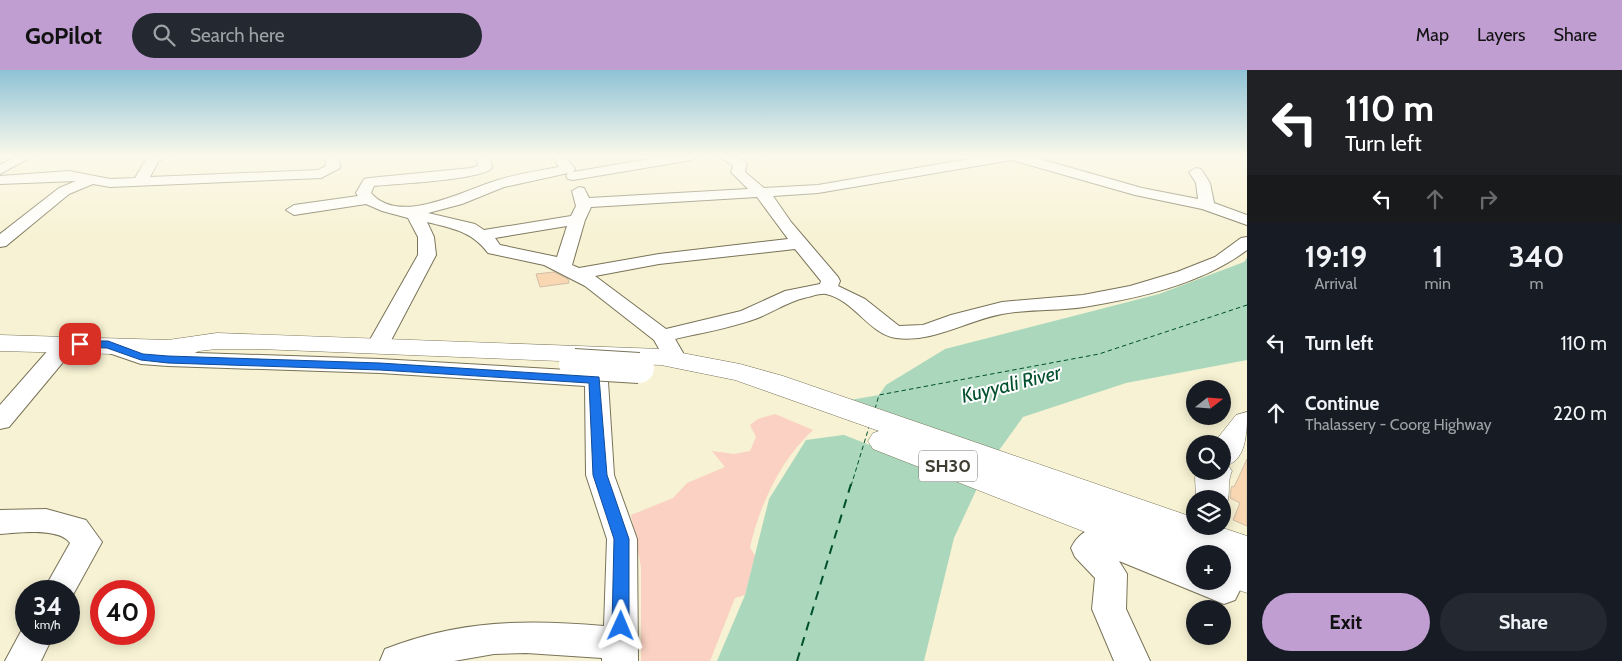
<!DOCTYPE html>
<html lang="en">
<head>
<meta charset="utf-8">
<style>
	body { margin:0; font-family:Cabin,sans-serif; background:#242831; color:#f1f3f6; height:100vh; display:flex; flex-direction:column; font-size:19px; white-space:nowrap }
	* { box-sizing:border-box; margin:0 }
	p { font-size:16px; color:#9ea1a6 }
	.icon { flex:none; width:28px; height:28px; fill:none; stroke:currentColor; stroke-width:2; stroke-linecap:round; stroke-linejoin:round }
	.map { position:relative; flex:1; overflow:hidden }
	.details { display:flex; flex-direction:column; background:#171b24; width:375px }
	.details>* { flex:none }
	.top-card { background:#202124; color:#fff; overflow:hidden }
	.needle { width:32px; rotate:73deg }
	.fabs { position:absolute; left:1186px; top:310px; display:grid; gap:10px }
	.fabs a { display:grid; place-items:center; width:45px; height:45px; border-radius:50%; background:#171b24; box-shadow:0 2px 12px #0003; font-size:25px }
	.speed { position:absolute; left:15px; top:510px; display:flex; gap:10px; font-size:25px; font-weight:700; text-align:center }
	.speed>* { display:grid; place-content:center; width:65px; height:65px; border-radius:50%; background:#171b24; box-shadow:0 2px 12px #0003; line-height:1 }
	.speed small { font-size:12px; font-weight:400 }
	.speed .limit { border:8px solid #d22; background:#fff; color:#111 }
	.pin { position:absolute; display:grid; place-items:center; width:42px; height:42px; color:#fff; margin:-21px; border-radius:10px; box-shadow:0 2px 8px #0006 }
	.me { position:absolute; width:55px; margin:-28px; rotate:1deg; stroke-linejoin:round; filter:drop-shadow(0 0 4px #0008) }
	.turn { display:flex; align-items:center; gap:18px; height:105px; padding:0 15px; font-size:22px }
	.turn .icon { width:65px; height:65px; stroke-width:2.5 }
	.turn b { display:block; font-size:35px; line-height:42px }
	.lanes { display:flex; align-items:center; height:48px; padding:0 15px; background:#0003; justify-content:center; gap:25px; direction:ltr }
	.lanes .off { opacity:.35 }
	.eta { display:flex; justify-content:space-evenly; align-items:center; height:85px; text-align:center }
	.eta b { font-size:30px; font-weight:700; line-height:35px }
	.cta { display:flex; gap:10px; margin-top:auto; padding:10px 15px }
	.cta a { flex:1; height:58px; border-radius:30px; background:#c09ed2; color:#111; font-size:20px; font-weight:700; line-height:58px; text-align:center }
	.cta a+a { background:#242831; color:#f1f3f6 }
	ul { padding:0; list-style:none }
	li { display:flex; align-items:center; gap:15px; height:70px; padding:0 15px }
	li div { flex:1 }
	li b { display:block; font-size:19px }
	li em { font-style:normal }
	header { display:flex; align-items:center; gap:30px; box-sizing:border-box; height:70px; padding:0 25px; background:#c09ed2; color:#111 }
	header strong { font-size:24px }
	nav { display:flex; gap:28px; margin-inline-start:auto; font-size:18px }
	.search { width:350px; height:45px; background:#242831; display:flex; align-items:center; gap:12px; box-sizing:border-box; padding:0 18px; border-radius:28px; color:#9ea1a6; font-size:19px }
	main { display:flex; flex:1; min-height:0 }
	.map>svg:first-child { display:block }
	.green { fill:#fad1c2 }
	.water { fill:#abd8bc }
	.pier { fill:#f7f2d3 }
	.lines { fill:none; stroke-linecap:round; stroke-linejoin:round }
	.ferry-far1 { stroke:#00502d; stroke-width:1; stroke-dasharray:4.5 3; stroke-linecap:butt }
	.ferry { stroke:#00502d; stroke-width:2; stroke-dasharray:9 7; stroke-linecap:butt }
	.building { fill:#f8d7b2; stroke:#d3bea6 }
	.minor-casing { stroke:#787358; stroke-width:2 }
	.major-casing { stroke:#787358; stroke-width:1 }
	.minor { fill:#fff; fill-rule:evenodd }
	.major { fill:#fff; fill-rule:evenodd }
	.major-bridge-casing { stroke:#787358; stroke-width:32; stroke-linecap:butt }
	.major-bridge { stroke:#fff; stroke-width:30 }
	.route { fill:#1a73e8; stroke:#114b97 }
	.labels { text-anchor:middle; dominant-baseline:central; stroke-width:4; stroke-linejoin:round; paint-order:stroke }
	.shield { fill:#fefefe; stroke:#78776e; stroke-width:1 }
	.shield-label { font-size:18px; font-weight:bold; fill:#3f3d31 }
	.water-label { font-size:20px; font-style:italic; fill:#00502d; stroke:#fefefe }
</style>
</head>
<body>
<header>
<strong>GoPilot</strong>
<div class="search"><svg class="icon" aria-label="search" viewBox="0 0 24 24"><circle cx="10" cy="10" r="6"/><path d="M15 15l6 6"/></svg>Search here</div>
<nav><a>Map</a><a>Layers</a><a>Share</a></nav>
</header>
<main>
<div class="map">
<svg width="1247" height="591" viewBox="0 0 1247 591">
	<rect width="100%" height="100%" fill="#f7f2d3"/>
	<!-- green -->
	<path class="green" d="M 775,344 L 813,360 C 780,390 760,435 750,477 L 755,486 L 745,525 L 735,528 L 710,591 L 641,591 L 641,497 L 631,445 L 673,428 L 687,413 L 725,397 L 712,381 L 734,384 L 750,381 L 756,367 L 750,355 L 758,349 Z"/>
	<!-- water -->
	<path class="water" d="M 1247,188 L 1247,290 L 1126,313 L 1023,347 L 987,397 L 954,468 L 924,591 L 717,591 L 745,525 L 769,429 L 806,370 L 843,365 L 850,330 L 879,325 L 886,315 L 945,279 L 1159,224 L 1244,192 Z"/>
	<!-- pier -->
	<path class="pier" d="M 844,345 L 989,399 L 980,418 L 839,363 Z"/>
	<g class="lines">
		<!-- ferry-far1 -->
		<g class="ferry-far1">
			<path d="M 875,339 L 879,325 L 1099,284 L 1247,235"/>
			<path d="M 851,416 L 869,357"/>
		</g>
		<!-- ferry -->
		<path class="ferry" d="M 797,591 L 851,414"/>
	</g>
	<!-- building -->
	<g class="building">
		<path d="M 554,202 L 568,209 L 569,213 L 540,217 L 536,204 Z"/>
		<path d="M 1247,389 L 1247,456 L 1233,450 L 1240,433 L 1230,428 L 1231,419 L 1232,416 L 1234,417 Z"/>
	</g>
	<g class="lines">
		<defs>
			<g id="minor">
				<path d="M 16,86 L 33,86 L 0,104 L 0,95 Z"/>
				<path d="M 148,86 L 168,86 L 158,92 L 150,107 L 318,100 L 326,96 L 325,86 L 339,86 L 340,98 L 321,108 L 110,117 L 93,114 L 69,124 L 6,176 L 0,177 L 0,164 L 59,118 L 76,111 L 0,114 L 0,106 L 69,101 L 110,109 L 135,108 Z"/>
				<path d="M 476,86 L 490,86 L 492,98 C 483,110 393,114 374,116 L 371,123 C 399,156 462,121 495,111 C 515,104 538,101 559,97 L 552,86 L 565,86 L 575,99 L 573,102 L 666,86 L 698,86 L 692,90 L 573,110 L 568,109 L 566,106 L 568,103 L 504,117 L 462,134 L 428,143 L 475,154 L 484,160 L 571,146 L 576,136 L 572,121 L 579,117 L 584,118 L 589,128 L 748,119 L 731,102 L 733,96 L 719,86 C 729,86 739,85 747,94 L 745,102 L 764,118 L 818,115 L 986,86 L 1029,86 L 1142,118 L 1198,129 L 1196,113 L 1189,102 L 1196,98 L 1201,99 L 1210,113 L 1214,133 L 1247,145 L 1247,155 L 1202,139 L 1135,125 L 1012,90 L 818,123 L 773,126 L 791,152 L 838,207 L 840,211 L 838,216 L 865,229 L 899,256 L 923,255 L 951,245 L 1002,232 L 1083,225 L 1130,216 L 1177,202 L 1215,187 L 1241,168 L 1247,167 L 1247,180 C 1202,214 1139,228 1084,237 C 1057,241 1029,239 1002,244 C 966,251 932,273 896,268 C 869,264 854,230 826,224 C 820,223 810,227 804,228 C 787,232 772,243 755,249 C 730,258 701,263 675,269 L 686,288 L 683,293 L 675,295 L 667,293 L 654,270 L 585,216 L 544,195 L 488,183 C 472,161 451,158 427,152 L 434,167 L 436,185 L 386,280 L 378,281 L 370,280 L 367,275 L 418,185 L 418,167 L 408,148 L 382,141 L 366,134 L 294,145 L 286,140 L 294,135 L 358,126 L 356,123 L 364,109 L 369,108 L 471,98 L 478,96 ZM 757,127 L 788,169 L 659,184 L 579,198 L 572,195 L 585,150 L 591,137 ZM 567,156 L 557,187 L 500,175 L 495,168 ZM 795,179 L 821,211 L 820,214 L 785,221 L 741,241 L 666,259 L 595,206 L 659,194 Z"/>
				<path d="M 66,268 L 74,269 L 77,274 L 74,279 L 9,357 L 0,359 L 0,335 L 58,269 Z"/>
				<path d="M 108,269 L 144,281 L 168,282 L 380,289 L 585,301 L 588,291 L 596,289 L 604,291 L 607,296 L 614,405 L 637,469 L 638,591 L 602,591 L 602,588 L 526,583 L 494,584 L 454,591 L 380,591 L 385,579 C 459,550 526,549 604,556 L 607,469 L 586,405 L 585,316 L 380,303 L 168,296 L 141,294 L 100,280 L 97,275 L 100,270 Z"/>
				<path d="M 46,439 L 86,450 L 102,472 L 69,532 L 69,521 L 43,521 L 70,473 C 59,457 18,463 0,464 L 0,440 Z"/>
				<path d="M 1096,457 L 1195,494 L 1195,511 L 1222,511 L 1222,497 L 1233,501 L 1240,520 L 1235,530 L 1224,534 L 1119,491 L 1127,504 L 1126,539 L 1150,591 L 1114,591 L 1092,539 L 1095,508 L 1075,487 L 1071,478 C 1077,466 1084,461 1096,457 Z"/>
				<path d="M 26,552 L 26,564 L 54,564 L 41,591 L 5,591 Z"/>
			</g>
			<g id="major">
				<path d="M 217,263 L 661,279 L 740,294 L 783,306 L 1195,448 L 1195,456 L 1217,456 L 1247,466 L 1247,523 L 1214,511 L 1222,511 L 1222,484 L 1195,484 L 1195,505 L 873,379 L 868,371 L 873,363 L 879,361 L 735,310 L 661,295 L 259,279 L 217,279 L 199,281 L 188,286 L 0,281 L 0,265 L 168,270 Z"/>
				<path d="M 1247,342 C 1247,360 1247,388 1228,395 L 1232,401 C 1226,413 1232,426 1225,438 L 1222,439 L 1222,429 L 1196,429 L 1195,407 L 1198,401 L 1222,401 L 1222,374 L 1213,374 L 1236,345 Z"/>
			</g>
		</defs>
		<!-- minor casing -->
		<use href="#minor" class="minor-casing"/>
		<!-- major casing -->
		<use href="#major" class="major-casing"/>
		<!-- minor -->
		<use href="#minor" class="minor"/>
		<!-- major -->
		<use href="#major" class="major"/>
		<defs>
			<path id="major-bridge" d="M 574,294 L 639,298"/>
		</defs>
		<!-- major-bridge casing -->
		<use href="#major-bridge" class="major-bridge-casing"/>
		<!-- major-bridge -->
		<use href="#major-bridge" class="major-bridge"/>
	</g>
	<!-- sky -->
	<linearGradient id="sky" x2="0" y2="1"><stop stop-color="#8fc2d6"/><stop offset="0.51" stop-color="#fbf9eb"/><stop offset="1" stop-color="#fbf9eb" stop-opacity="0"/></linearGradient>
	<rect width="1247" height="169" fill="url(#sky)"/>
	<!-- route -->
	<path class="route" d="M 80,271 L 108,271 L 143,284 L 168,286 L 380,293 L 599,307 L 607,405 L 629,469 L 629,556 L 627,562 L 621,564 L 615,562 L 612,556 L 614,469 L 593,405 L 589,313 L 380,300 L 168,293 L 141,290 L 107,278 L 76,277 L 76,272 Z"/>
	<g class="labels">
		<!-- shield labels -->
		<rect class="shield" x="919" y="380.5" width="58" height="31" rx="4"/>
		<g class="shield-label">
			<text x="948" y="396">SH30</text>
		</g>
		<!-- water labels -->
		<g class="water-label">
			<text transform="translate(1011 314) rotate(-14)">Kuyyali River</text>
		</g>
	</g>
</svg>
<div class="fabs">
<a><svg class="needle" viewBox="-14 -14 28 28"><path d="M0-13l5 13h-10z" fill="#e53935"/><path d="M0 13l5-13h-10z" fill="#9ea1a6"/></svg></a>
<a><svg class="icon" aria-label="search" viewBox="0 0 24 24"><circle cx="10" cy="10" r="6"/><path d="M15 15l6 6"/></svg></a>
<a><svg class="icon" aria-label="layers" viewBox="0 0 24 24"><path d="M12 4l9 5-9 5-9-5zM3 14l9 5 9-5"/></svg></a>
<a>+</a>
<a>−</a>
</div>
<div class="speed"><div>34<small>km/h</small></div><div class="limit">40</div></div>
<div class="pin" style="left:80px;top:274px;background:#d93025"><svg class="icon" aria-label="arrive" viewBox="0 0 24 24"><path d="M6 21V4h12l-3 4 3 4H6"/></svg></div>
<svg class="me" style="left:621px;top:556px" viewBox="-20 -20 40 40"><path d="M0-17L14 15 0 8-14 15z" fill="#1a73e8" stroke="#fff" stroke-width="4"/></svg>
</div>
<section class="details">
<div class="top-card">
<div class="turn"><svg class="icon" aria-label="left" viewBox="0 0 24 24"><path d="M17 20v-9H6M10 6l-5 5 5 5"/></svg><div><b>110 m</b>Turn left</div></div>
<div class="lanes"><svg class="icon" aria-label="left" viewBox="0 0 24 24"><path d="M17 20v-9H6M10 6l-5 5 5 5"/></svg><svg class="icon off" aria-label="ahead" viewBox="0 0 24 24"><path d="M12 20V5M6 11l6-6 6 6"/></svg><svg class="icon off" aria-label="right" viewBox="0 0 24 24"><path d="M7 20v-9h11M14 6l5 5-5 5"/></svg></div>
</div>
<div class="eta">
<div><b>19:19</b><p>Arrival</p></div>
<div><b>1</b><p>min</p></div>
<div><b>340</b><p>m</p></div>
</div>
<ul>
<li><svg class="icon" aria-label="left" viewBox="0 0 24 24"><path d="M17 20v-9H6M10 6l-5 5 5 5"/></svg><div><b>Turn left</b></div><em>110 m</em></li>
<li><svg class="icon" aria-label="ahead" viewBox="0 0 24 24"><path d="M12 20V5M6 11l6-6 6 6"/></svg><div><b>Continue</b><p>Thalassery - Coorg Highway</p></div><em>220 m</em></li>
</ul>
<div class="cta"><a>Exit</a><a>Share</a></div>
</section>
</main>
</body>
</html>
